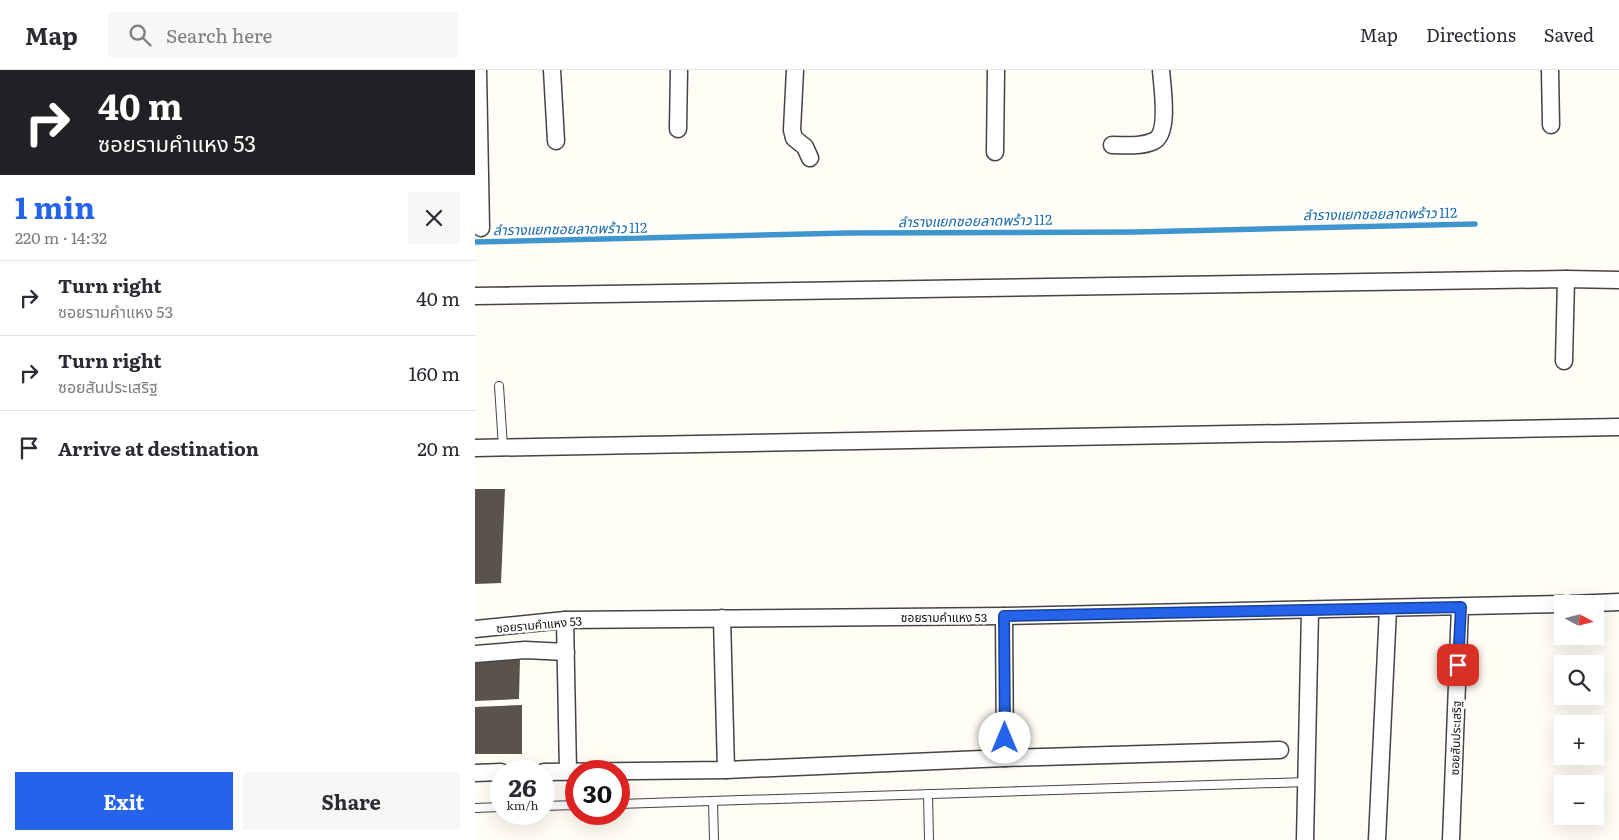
<!DOCTYPE html>
<html lang="en">
<head>
<meta charset="utf-8">
<style>
	body { margin:0; font-family:Literata,"Noto Sans Thai",serif; background:#f7f7f7; color:#2b2b33; height:100vh; display:flex; flex-direction:column; font-size:19px; white-space:nowrap }
	* { box-sizing:border-box; margin:0 }
	p { font-size:16px; color:#7c7c81 }
	.icon { flex:none; width:28px; height:28px; fill:none; stroke:currentColor; stroke-width:2; stroke-linecap:round; stroke-linejoin:round }
	.map { position:relative; flex:1; overflow:hidden }
	.details { display:flex; flex-direction:column; background:#fff; width:475px }
	.details>* { flex:none }
	.top-card { background:#202124; color:#fff; overflow:hidden }
	.needle { width:32px; rotate:97deg }
	.controls { position:absolute; left:1079px; top:525px; display:grid; gap:10px }
	.controls a { display:grid; place-items:center; width:50px; height:50px; border-radius:0px; background:#fff; box-shadow:0 5px 20px #0002; font-size:25px }
	.speed { position:absolute; left:15px; top:690px; display:flex; gap:10px; font-size:25px; font-weight:700; text-align:center }
	.speed>* { display:grid; place-content:center; width:65px; height:65px; border-radius:50%; background:#fff; box-shadow:0 5px 20px #0002; line-height:1 }
	.speed small { font-size:12px; font-weight:400 }
	.speed .limit { border:8px solid #d22; background:#fff; color:#111 }
	.pin { position:absolute; display:grid; place-items:center; width:42px; height:42px; color:#fff; margin:-21px; border-radius:10px; box-shadow:0 2px 8px #0006 }
	.me { position:absolute; width:55px; margin:-28px; rotate:0deg; stroke-linejoin:round; filter:drop-shadow(0 0 4px #0008) }
	.turn { display:flex; align-items:center; gap:18px; height:105px; padding:0 15px; font-size:22px }
	.turn .icon { width:65px; height:65px; stroke-width:2.5 }
	.turn b { display:block; font-size:35px; line-height:42px }
	.round { display:grid; place-items:center; flex:none; width:52px; height:52px; border-radius:0px; background:#f7f7f7 }
	.overview { display:flex; align-items:center; justify-content:space-between; height:85px; padding:0 15px }
	h1 { font-size:30px; font-weight:700; line-height:38px; color:#2563eb }
	.cta { display:flex; gap:10px; margin-top:auto; padding:10px 15px }
	.cta a { flex:1; height:58px; border-radius:0px; background:#2563eb; color:#fff; font-size:20px; font-weight:700; line-height:58px; text-align:center }
	.cta a+a { background:#f7f7f7; color:#2b2b33 }
	ul { padding:0; list-style:none }
	li { display:flex; align-items:center; gap:15px; height:75px; padding:0 15px; border-top:1px solid #e1e1e2 }
	li div { flex:1 }
	li b { display:block; font-size:19px }
	li em { font-style:normal }
	header { display:flex; align-items:center; gap:30px; box-sizing:border-box; height:70px; padding:0 25px; background:#fff; border-bottom:1px solid #e1e1e2 }
	header strong { font-size:24px }
	nav { display:flex; gap:28px; margin-inline-start:auto; font-size:18px }
	.search { width:350px; height:45px; background:#f7f7f7; display:flex; align-items:center; gap:12px; box-sizing:border-box; padding:0 18px; border-radius:0px; color:#7c7c81; font-size:19px }
	main { display:flex; flex:1; min-height:0 }
	.map>svg:first-child { display:block }
	.lines { fill:none; stroke-linecap:round; stroke-linejoin:round }
	.stream { stroke:#3f96cf; stroke-width:5.5 }
	.building { fill:#5a524d }
	.lane-casing { stroke:#444; stroke-width:10 }
	.street-casing { stroke:#444; stroke-width:19 }
	.lane { stroke:#fff; stroke-width:8 }
	.street { stroke:#fff; stroke-width:16 }
	.route-casing { stroke:#184099; stroke-width:12 }
	.route { stroke:#2563eb; stroke-width:9 }
	.labels { text-anchor:middle; dominant-baseline:central; stroke-width:5; stroke-linejoin:round; paint-order:stroke }
	.street-label { font-size:12px; fill:#111; stroke:#fff }
	.water-label { font-size:14px; font-style:italic; fill:#1768a6; stroke:#fff }
</style>
</head>
<body>
<header>
<strong>Map</strong>
<div class="search"><svg class="icon" aria-label="search" viewBox="0 0 24 24"><circle cx="10" cy="10" r="6"/><path d="M15 15l6 6"/></svg>Search here</div>
<nav><a>Map</a><a>Directions</a><a>Saved</a></nav>
</header>
<main>
<section class="details">
<div class="top-card">
<div class="turn"><svg class="icon" aria-label="right" viewBox="0 0 24 24"><path d="M7 20v-9h11M14 6l5 5-5 5"/></svg><div><b>40 m</b>ซอยรามคำแหง 53</div></div>
</div>
<div class="overview"><div><h1>1 min</h1><p>220 m · 14:32</p></div><a class="round"><svg class="icon" aria-label="close" viewBox="0 0 24 24"><path d="M6 6l12 12M18 6L6 18"/></svg></a></div>
<ul>
<li><svg class="icon" aria-label="right" viewBox="0 0 24 24"><path d="M7 20v-9h11M14 6l5 5-5 5"/></svg><div><b>Turn right</b><p>ซอยรามคำแหง 53</p></div><em>40 m</em></li>
<li><svg class="icon" aria-label="right" viewBox="0 0 24 24"><path d="M7 20v-9h11M14 6l5 5-5 5"/></svg><div><b>Turn right</b><p>ซอยสันประเสริฐ</p></div><em>160 m</em></li>
<li><svg class="icon" aria-label="arrive" viewBox="0 0 24 24"><path d="M6 21V4h12l-3 4 3 4H6"/></svg><div><b>Arrive at destination</b></div><em>20 m</em></li>
</ul>
<div class="cta"><a>Exit</a><a>Share</a></div>
</section>
<div class="map">
<svg width="1144" height="770" viewBox="0 0 1144 770">
	<rect width="100%" height="100%" fill="#fffdf5"/>
	<g class="lines">
		<!-- stream -->
		<path class="stream" d="M 0,172 L 373,163 L 662,162 L 1000,154"/>
	</g>
	<!-- building -->
	<g class="building">
		<path d="M 0,419 L 30,419 L 26,513 L 0,514 Z"/>
		<path d="M 45,588 L 44,629 L 0,631 L 0,591 Z"/>
		<path d="M 47,635 L 47,684 L 0,684 L 0,637 Z"/>
	</g>
	<g class="lines">
		<defs>
			<g id="lane">
				<path d="M 24,316 L 28,377"/>
				<path d="M 453,724 L 454,770"/>
				<path d="M 238,731 L 239,770"/>
				<path d="M 144,734 L 831,712"/>
				<path d="M 69,736 L 101,735"/>
				<path d="M 0,738 L 26,737"/>
			</g>
			<g id="street">
				<path d="M 3,0 L 6,158"/>
				<path d="M 77,0 L 81,71"/>
				<path d="M 320,0 L 317,60 L 319,68 L 330,77 L 335,88"/>
				<path d="M 1075,0 L 1076,55"/>
				<path d="M 203,59 L 204,0"/>
				<path d="M 637,75 C 651,75 666,77 679,71 C 695,63 687,15 686,0"/>
				<path d="M 520,82 L 521,0"/>
				<path d="M 0,226 L 1091,209 L 1144,210"/>
				<path d="M 1089,291 L 1091,209"/>
				<path d="M 0,378 L 1144,357"/>
				<path d="M 1096,534 L 1144,532"/>
				<path d="M 529,546 L 530,688"/>
				<path d="M 247,548 L 251,700"/>
				<path d="M 90,550 L 93,701"/>
				<path d="M 0,559 L 90,550 L 529,546 L 1088,534"/>
				<path d="M 0,584 L 50,580 L 91,582"/>
				<path d="M 69,702 L 251,700 L 530,688 L 805,680"/>
				<path d="M 0,703 L 26,702"/>
				<path d="M 830,770 L 835,541"/>
				<path d="M 902,770 L 913,539"/>
				<path d="M 976,770 L 985,537"/>
			</g>
		</defs>
		<!-- lane casing -->
		<use href="#lane" class="lane-casing"/>
		<!-- street casing -->
		<use href="#street" class="street-casing"/>
		<!-- lane -->
		<use href="#lane" class="lane"/>
		<!-- street -->
		<use href="#street" class="street"/>
	</g>
	<g class="lines">
		<defs>
			<path id="route" d="M 530,668 L 529,546 L 986,537 L 983,595"/>
		</defs>
		<!-- route casing -->
		<use href="#route" class="route-casing"/>
		<!-- route -->
		<use href="#route" class="route"/>
	</g>
	<g class="labels">
		<!-- street labels -->
		<g class="street-label">
			<text x="469" y="547">ซอยรามคำแหง 53</text>
			<text transform="translate(64 554) rotate(-5)">ซอยรามคำแหง 53</text>
			<text transform="translate(980 668) rotate(-88)">ซอยสันประเสริฐ</text>
		</g>
		<!-- water labels -->
		<g class="water-label">
			<text transform="translate(905 143) rotate(-1)">ลำรางแยกซอยลาดพร้าว 112</text>
			<text transform="translate(500 150) rotate(-1)">ลำรางแยกซอยลาดพร้าว 112</text>
			<text transform="translate(95 158) rotate(-1)">ลำรางแยกซอยลาดพร้าว 112</text>
		</g>
	</g>
</svg>
<div class="controls">
<a><svg class="needle" viewBox="-14 -14 28 28"><path d="M0-13l5 13h-10z" fill="#e53935"/><path d="M0 13l5-13h-10z" fill="#7c7c81"/></svg></a>
<a><svg class="icon" aria-label="search" viewBox="0 0 24 24"><circle cx="10" cy="10" r="6"/><path d="M15 15l6 6"/></svg></a>
<a>+</a>
<a>−</a>
</div>
<div class="speed"><div>26<small>km/h</small></div><div class="limit">30</div></div>
<div class="pin" style="left:983px;top:595px;background:#d93025"><svg class="icon" aria-label="arrive" viewBox="0 0 24 24"><path d="M6 21V4h12l-3 4 3 4H6"/></svg></div>
<svg class="me" style="left:530px;top:668px" viewBox="-20 -20 40 40"><circle r="19" fill="#fff"/><path d="M0-13L10 11 0 6-10 11z" fill="#2563eb"/></svg>
</div>
</main>
</body>
</html>
